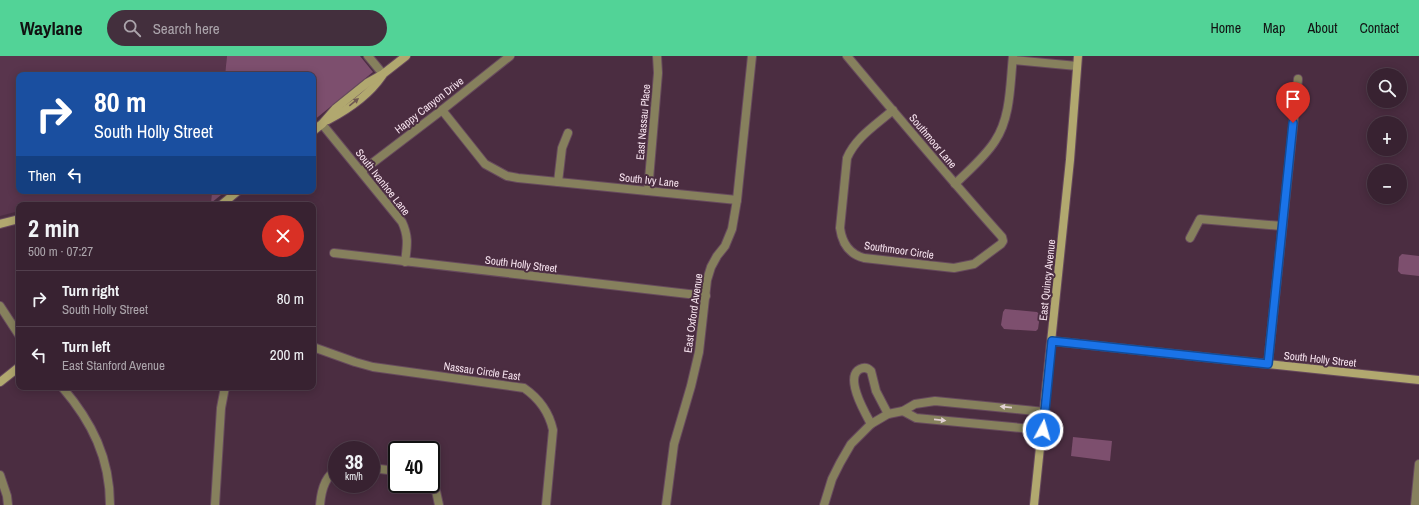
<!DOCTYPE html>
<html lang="en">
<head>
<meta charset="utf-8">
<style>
	body { margin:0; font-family:"Archivo Narrow",sans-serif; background:#432f3d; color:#f1f3f6; height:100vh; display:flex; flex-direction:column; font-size:15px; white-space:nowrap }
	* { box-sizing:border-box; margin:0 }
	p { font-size:13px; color:#aba4ab }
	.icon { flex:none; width:22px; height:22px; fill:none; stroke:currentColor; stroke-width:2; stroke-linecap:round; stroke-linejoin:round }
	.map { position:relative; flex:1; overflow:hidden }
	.panel { position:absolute; left:16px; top:146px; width:300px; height:188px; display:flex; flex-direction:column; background:#382231; border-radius:8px; box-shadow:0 2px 10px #0003,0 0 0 1px #523f4d }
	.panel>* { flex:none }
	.top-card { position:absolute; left:16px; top:16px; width:300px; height:122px; border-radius:8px; box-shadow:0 2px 10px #0003,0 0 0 1px #523f4d; background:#1a4fa0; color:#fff; overflow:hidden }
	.fabs { position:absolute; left:1367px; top:12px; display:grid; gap:8px }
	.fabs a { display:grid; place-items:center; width:40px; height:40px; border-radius:50%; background:#382231; box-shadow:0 2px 10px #0003,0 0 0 1px #523f4d; font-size:20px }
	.speed { position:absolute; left:328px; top:385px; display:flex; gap:8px; font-size:20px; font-weight:700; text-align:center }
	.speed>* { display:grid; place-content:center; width:52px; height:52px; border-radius:50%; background:#382231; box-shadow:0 2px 10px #0003,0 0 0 1px #523f4d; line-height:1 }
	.speed small { font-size:10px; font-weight:400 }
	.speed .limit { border:2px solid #111; border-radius:6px; background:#fff; color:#111 }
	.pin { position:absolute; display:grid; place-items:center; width:34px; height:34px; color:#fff; margin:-41px -17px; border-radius:50% 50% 50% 0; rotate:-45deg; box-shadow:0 0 4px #0007 }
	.pin .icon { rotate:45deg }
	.me { position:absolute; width:44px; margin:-22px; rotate:6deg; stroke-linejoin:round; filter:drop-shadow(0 0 3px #0008) }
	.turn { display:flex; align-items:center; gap:14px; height:84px; padding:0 12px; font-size:18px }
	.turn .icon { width:52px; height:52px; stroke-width:2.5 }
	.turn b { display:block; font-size:28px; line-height:34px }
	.then { display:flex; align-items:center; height:38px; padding:0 12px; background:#0003; gap:8px; font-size:15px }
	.round { display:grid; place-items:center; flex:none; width:42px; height:42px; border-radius:21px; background:#432f3d }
	.overview { display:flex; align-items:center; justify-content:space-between; height:68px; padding:0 12px }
	h1 { font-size:24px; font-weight:800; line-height:30px }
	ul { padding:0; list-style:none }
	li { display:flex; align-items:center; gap:12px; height:56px; padding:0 12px; border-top:1px solid #523f4d }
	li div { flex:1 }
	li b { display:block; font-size:15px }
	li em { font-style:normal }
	header { display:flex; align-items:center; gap:24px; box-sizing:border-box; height:56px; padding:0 20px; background:#52d397; color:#111 }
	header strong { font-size:19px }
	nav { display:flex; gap:22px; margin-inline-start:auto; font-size:14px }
	.search { width:280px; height:36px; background:#432f3d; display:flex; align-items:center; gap:10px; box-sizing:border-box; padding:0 14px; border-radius:22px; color:#aba4ab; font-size:15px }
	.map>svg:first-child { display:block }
	.built { fill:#59354d }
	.green { fill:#7d4f6e }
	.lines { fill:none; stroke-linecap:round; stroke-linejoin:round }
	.street-casing { stroke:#674a5d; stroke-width:10 }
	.secondary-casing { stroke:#674a5d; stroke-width:10 }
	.street { stroke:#86805d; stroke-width:8 }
	.secondary { stroke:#b1a86f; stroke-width:8 }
	.oneway { fill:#6f5851 }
	.oneway2 { fill:#e1d0d3 }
	.route-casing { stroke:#114b97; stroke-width:10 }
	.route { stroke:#1a73e8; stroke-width:7 }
	.labels { text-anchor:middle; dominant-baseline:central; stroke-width:4; stroke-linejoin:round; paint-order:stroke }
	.street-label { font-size:11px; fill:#f8e4f0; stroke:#4b2d41 }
</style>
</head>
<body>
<header>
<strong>Waylane</strong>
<div class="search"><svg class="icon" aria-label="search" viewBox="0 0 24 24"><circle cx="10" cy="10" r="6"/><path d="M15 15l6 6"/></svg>Search here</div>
<nav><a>Home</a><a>Map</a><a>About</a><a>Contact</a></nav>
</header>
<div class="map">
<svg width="1419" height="449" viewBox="0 0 1419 449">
	<rect width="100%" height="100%" fill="#4b2d41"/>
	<!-- built -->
	<path class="built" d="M 0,0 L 227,0 L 225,19 L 19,19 L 19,135 L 212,135 L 211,147 L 208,149 L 19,149 L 19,155 L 0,160 Z"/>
	<!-- green -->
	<g class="green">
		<path d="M 227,0 L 360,0 L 373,16 L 313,65 L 313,19 L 225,19 Z"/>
		<path d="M 212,135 L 226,135 L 211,147 Z"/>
		<path d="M 1402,198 L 1419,200 L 1419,220 L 1401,218 L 1398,215 L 1399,201 Z"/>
		<path d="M 1005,253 L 1037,256 L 1040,259 L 1038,273 L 1036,275 L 1004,273 L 1001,269 L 1003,256 Z"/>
		<path d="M 1073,381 L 1112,385 L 1110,405 L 1071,400 Z"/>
	</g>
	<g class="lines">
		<defs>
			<g id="street">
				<path d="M 368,0 L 383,18"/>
				<path d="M 847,0 C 898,61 949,122 1002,181 L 1003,185 L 1001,188 L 974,208 L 954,212 L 864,202 C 849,198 842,187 840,172 L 847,102 C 856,81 876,69 893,54"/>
				<path d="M 1013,4 L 1077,10"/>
				<path d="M 442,54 L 485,108 L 507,120 L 518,122 L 737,144"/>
				<path d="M 322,68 L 402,166 C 409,181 407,190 405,206"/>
				<path d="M 362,115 L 442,54 L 510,0"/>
				<path d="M 558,126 L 562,92 L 568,77"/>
				<path d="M 955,128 C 969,114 985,101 995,85 C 1011,61 1010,28 1013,0"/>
				<path d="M 648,135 L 658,17 L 657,0"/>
				<path d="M 1190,182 L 1200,163 L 1282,170"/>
				<path d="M 334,197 L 706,240"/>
				<path d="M 0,250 L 19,279"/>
				<path d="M 313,291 L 355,306 L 373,311 L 524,332 C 540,343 549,356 553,374 L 546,449"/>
				<path d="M 1268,308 L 1298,23"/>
				<path d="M 62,331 C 92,366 110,402 110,449"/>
				<path d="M 903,355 L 916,362 L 1043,374"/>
				<path d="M 871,368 C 865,357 844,321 860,313 C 864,311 868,312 871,315 L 876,335 L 888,358"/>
				<path d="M 371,412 L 397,415"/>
				<path d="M 0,419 L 7,440 L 8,449"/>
				<path d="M 431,426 L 436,435 L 439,449"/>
				<path d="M 215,449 L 221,352 L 225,331"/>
				<path d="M 320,449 C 321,437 324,420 337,414"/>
				<path d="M 666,449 L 674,388 L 691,330 L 699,296 L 707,224 L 711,211 L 717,200 L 725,190 L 732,173 L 737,144 L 752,0"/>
				<path d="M 824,449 L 832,423 L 840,407 L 851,388 L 871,368 L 888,358 L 903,355 L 915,348 L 935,345 L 1045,356"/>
				<path d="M 1415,449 L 1419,408"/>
			</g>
			<g id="secondary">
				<path d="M 328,64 C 347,54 369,39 382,20"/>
				<path d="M 313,75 L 322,68 L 336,52 L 367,27 L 383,18 L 406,0"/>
				<path d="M 221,149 L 238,135"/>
				<path d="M 0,168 L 19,163"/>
				<path d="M 1052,285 L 1419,324"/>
				<path d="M 0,326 L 19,311"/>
				<path d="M 1034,449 L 1070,104 L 1078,0"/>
			</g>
		</defs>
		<!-- street casing -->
		<use href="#street" class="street-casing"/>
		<!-- secondary casing -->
		<use href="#secondary" class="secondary-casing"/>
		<!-- street -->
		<use href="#street" class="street"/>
		<!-- secondary -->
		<use href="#secondary" class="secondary"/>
	</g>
	<!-- one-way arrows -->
	<defs><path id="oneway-solid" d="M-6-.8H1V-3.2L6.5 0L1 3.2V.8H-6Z"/></defs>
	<use class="oneway" href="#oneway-solid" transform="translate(354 46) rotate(-39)"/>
	<g class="oneway2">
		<use href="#oneway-solid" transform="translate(1006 351) rotate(-174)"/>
		<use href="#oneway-solid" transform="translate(940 364) rotate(6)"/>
	</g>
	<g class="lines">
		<defs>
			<path id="route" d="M 1043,374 L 1052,285 L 1268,308 L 1293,67"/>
		</defs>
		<!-- route casing -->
		<use href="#route" class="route-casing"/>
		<!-- route -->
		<use href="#route" class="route"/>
	</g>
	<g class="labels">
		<!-- street labels -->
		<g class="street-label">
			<text transform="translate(429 49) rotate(-38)">Happy Canyon Drive</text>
			<text transform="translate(643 66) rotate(-85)">East Nassau Place</text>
			<text transform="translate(933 85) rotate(50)">Southmoor Lane</text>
			<text transform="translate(649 124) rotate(6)">South Ivy Lane</text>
			<text transform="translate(383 126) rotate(52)">South Ivanhoe Lane</text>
			<text transform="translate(899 194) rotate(8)">Southmoor Circle</text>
			<text transform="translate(521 208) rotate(7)">South Holly Street</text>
			<text transform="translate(1047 224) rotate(-84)">East Quincy Avenue</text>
			<text transform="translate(693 257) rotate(-82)">East Oxford Avenue</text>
			<text transform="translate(1320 303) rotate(6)">South Holly Street</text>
			<text transform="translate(482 315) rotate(8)">Nassau Circle East</text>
		</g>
	</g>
</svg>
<div class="fabs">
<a><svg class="icon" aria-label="search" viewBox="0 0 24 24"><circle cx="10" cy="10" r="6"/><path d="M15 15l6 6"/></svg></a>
<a>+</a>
<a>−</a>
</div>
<div class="speed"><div>38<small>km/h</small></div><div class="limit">40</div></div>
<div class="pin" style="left:1293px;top:67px;background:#d93025"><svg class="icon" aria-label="arrive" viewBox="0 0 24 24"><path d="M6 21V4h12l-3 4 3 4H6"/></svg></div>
<svg class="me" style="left:1043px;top:374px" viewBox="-20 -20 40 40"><circle r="17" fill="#1a73e8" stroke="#fff" stroke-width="3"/><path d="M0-11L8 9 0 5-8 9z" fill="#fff"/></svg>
<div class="top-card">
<div class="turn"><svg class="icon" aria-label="right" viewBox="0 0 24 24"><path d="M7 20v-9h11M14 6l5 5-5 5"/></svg><div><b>80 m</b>South Holly Street</div></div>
<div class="then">Then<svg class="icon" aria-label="left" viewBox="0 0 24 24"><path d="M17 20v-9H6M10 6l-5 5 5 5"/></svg></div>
</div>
<section class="panel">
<div class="overview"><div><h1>2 min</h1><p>500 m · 07:27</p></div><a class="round" style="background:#d93025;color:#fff"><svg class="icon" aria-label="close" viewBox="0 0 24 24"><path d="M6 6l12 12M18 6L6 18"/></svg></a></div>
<ul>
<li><svg class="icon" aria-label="right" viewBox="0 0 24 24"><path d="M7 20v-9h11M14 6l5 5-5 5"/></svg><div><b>Turn right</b><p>South Holly Street</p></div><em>80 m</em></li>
<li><svg class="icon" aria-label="left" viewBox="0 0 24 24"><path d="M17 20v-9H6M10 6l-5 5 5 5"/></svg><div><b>Turn left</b><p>East Stanford Avenue</p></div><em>200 m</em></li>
</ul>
</section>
</div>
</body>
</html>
